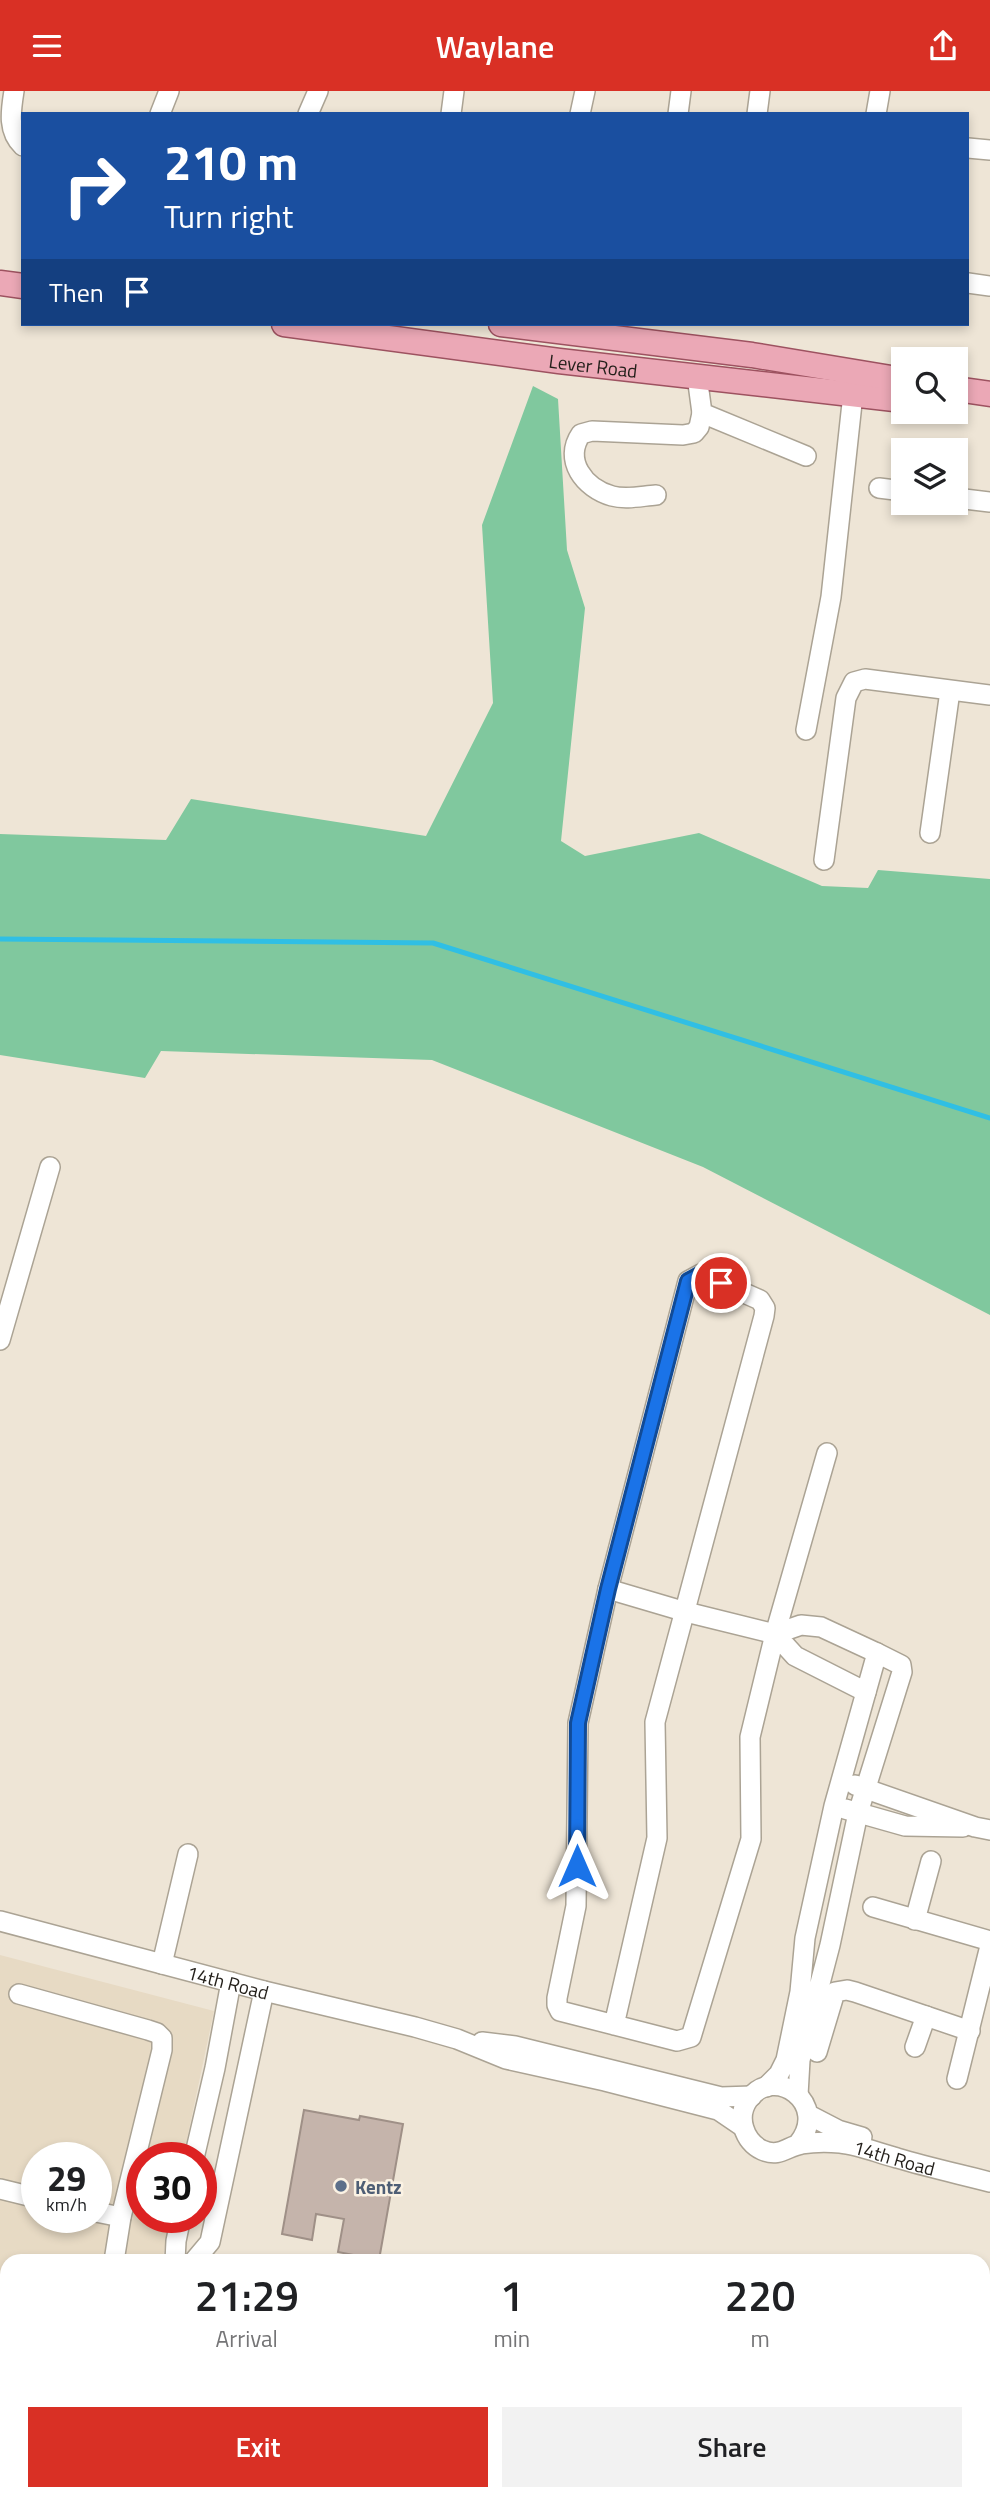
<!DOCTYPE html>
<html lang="en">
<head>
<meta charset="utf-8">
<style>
	body { margin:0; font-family:"Titillium Web",sans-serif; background:#f2f2f2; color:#202124; height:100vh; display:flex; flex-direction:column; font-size:26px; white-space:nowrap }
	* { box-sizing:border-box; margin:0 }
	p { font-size:23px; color:#757577 }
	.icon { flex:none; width:38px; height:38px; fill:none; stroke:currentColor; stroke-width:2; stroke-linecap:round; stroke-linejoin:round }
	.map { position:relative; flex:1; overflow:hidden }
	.panel { position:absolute; left:0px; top:2163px; width:990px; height:247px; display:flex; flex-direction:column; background:#fff; border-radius:21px 21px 0 0; box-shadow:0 4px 10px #0003 }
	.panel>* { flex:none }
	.top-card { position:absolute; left:21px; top:21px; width:948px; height:214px; border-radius:0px; box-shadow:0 4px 10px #0003; background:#1a4fa0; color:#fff; overflow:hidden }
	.tools { position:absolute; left:891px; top:256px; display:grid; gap:14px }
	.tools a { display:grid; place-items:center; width:77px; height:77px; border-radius:0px; background:#fff; box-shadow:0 4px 10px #0003; font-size:35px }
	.speed { position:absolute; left:21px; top:2051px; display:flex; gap:14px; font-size:35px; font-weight:700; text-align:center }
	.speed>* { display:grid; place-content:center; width:91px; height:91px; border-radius:50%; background:#fff; box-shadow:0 4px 10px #0003; line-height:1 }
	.speed small { font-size:18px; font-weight:400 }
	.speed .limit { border:10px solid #d22; background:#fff; color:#111 }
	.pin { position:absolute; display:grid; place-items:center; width:60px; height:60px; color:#fff; margin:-30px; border:4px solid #fff; border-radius:50%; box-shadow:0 2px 7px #0007 }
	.me { position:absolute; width:77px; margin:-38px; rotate:0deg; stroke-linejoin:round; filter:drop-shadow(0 0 5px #0008) }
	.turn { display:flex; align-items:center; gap:24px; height:147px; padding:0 28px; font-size:32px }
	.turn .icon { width:91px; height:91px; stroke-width:2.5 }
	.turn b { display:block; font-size:49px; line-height:60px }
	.then { display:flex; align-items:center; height:66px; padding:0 28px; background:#0003; gap:14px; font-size:26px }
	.eta { display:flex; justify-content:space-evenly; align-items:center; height:119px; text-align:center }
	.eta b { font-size:42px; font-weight:600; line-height:49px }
	.primary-button { display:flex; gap:14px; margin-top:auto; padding:14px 28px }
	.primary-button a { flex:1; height:80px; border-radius:0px; background:#d93025; color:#fff; font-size:28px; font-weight:600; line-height:80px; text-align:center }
	.primary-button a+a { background:#f2f2f2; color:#202124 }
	header { display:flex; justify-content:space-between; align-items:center; height:91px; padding:0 28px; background:#d93025; color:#fff; font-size:32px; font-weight:600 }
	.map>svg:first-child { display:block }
	.built { fill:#e7dac4; fill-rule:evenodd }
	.green { fill:#80c89e }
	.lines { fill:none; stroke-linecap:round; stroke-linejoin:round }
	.stream { stroke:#30bfe4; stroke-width:5 }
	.building { fill:#c5b4ab; stroke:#9f9087; stroke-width:2 }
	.minor-casing { stroke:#aba394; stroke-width:22 }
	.major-casing { stroke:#9d5260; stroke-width:27 }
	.minor { stroke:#fff; stroke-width:19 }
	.major { stroke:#eba8b6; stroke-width:24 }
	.route-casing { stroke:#114b97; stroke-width:18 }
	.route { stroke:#1a73e8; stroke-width:12 }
	.service-dot { fill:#5c6f8a; stroke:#fbf2e3; stroke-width:2.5 }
	.labels { text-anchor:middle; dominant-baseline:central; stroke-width:5; stroke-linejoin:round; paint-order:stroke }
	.street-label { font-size:19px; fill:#231f1a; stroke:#fbf2e3 }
	.service-label { font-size:19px; font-weight:bold; fill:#4e5e75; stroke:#fbf2e3; text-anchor:start }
</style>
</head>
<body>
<header><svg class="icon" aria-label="menu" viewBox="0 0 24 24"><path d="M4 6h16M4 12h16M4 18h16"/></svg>Waylane<svg class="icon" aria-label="share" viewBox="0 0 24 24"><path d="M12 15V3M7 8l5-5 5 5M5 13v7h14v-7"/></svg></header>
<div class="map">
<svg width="990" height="2409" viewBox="0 0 990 2409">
	<rect width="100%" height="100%" fill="#eee5d6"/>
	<!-- built -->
	<path class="built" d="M 0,1864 L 214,1920 L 183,2067 L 142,2067 L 142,2126 L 171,2126 L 162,2170 L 7,2170 L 7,2403 L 113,2403 L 111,2409 L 0,2409 ZM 37,2067 L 96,2067 L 96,2126 L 37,2126 Z"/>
	<!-- green -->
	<path class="green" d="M 533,295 L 558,308 L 567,459 L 585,517 L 561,750 L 585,765 L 699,742 L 822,795 L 868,797 L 878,779 L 990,788 L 990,1224 L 703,1076 L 432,969 L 161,960 L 145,987 L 0,964 L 0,743 L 166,749 L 191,708 L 426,745 L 493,612 L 482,434 Z"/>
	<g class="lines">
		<!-- stream -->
		<path class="stream" d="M 0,848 L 433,852 L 990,1027"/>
	</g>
	<!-- building -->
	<path class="building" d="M 304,2019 L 359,2029 L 360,2025 L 403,2033 L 379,2169 L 338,2161 L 344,2128 L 316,2123 L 312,2149 L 282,2143 Z"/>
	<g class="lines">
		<defs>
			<g id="minor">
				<path d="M 14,0 C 11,19 7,40 23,55"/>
				<path d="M 160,23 L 169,0"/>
				<path d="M 308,23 L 318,0"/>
				<path d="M 451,23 L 454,0"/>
				<path d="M 580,23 L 585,0"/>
				<path d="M 678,23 L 681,0"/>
				<path d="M 757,23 L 760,0"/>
				<path d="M 876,23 L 880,0"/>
				<path d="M 968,57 L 990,59"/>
				<path d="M 968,192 L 990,195"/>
				<path d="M 697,285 L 702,322 L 806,365"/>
				<path d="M 879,397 L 903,400"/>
				<path d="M 656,404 C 642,405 626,409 612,405 C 584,397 563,369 581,343 L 592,340 L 683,344 L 694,342 L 699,336 L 702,322"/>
				<path d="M 956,407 L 990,411"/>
				<path d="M 806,639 L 831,506 L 853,303"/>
				<path d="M 930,742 L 950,600"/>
				<path d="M 824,769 L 846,607 L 854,591 L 865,588 L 990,604"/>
				<path d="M 0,1249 L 50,1076"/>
				<path d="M 608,1498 L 686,1521 L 775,1543"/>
				<path d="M 866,1601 L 795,1565 L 775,1543 L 801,1534 L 821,1536 L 877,1562"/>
				<path d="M 855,1694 L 975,1736 L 990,1739"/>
				<path d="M 845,1718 L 905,1735 L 963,1736"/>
				<path d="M 873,1816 L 990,1850"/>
				<path d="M 915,1829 L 931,1770"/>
				<path id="s1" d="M 0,1830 L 264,1900 L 415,1936 L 457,1948 L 506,1968 L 605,1990 L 718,2019 L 743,2036"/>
				<path d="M 162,1873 L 188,1763"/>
				<path d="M 19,1903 L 148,1939 L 157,1942 L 162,1947 L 162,1959 L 121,2126 L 114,2170"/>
				<path d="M 614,1934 L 657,1747 L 655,1631 L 764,1225 L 765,1217 L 760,1209 L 701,1183 L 688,1190 L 608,1498 L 578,1632 L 576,1815 L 557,1907 L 557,1914 L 560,1920 L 677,1950 L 691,1946 L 751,1748 L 750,1646 L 775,1543 L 827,1362"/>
				<path d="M 482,1951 L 515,1955 L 721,2006 L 752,2005"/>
				<path d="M 915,1956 L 926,1925"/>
				<path d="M 817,1961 L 835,1901 L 847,1899 L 855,1901 L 970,1940"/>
				<path d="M 957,1988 L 990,1855"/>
				<path d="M 766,1996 L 779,1983 L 786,1969 L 800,1901 L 805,1847 L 834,1715 L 877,1562 L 901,1574 L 902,1581 L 858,1722 L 830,1854 L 800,1969 L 798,2004"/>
				<path d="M 809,2024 L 838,2039 L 862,2046"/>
				<path id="s2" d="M 798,2053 C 831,2013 774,1972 748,2009 C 736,2026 744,2050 762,2059 C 780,2067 787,2055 802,2053 C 814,2051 827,2051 840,2052 C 859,2054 878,2062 897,2067 C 927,2076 959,2083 990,2091"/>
				<path d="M 194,2067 L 215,1977 L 231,1891"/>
				<path d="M 0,2098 L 37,2107"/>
				<path d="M 96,2121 L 121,2126"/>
				<path d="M 175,2170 L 176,2150 L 181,2126"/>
				<path d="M 194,2170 L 210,2151 L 264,1900"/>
				<path d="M 984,2301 L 990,2302"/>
				<path d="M 984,2358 L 990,2360"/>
				<path d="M 65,2409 L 66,2403"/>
				<path d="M 128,2409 L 130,2403"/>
			</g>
			<g id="major">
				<path d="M 0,192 L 23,195"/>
				<path id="s3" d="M 284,233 L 559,270 L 903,309"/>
				<path d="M 501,233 L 752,264 L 903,289"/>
				<path d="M 956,298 L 990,303"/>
			</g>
		</defs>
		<!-- minor casing -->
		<use href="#minor" class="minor-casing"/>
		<!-- major casing -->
		<use href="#major" class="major-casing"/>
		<!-- minor -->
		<use href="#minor" class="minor"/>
		<!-- major -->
		<use href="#major" class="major"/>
	</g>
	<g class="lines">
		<defs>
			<path id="route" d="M 577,1775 L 578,1632 L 608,1498 L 688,1190 L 701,1183 L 721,1192"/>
		</defs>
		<!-- route casing -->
		<use href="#route" class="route-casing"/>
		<!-- route -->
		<use href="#route" class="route"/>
	</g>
	<!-- markers -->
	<circle class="service-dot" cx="341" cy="2095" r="7"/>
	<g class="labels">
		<!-- street labels -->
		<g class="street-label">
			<text stroke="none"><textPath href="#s3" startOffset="312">Lever Road</textPath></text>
			<text stroke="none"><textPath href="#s1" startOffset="236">14th Road</textPath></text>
			<text stroke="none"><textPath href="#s2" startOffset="306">14th Road</textPath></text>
		</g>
		<!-- service labels -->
		<g class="service-label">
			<text x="355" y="2095">Kentz</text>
		</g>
	</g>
</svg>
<div class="tools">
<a><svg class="icon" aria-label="search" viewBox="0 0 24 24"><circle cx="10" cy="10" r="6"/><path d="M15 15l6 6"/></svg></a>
<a><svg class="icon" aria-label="layers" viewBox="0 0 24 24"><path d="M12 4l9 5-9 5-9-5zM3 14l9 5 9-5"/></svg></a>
</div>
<div class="speed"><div>29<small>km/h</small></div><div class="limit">30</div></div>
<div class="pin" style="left:721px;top:1192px;background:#d93025"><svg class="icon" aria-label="arrive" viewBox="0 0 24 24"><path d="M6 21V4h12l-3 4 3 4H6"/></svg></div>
<svg class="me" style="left:577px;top:1775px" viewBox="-20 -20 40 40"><path d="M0-17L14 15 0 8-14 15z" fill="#1a73e8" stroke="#fff" stroke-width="4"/></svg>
<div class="top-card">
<div class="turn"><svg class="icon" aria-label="right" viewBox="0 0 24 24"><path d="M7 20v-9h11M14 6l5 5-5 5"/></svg><div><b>210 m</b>Turn right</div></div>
<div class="then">Then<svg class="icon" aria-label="arrive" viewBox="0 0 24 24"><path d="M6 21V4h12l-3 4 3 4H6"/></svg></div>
</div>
<section class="panel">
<div class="eta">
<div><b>21:29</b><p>Arrival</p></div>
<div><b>1</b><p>min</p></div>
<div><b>220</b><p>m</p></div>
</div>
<div class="primary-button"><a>Exit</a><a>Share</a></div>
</section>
</div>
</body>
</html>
